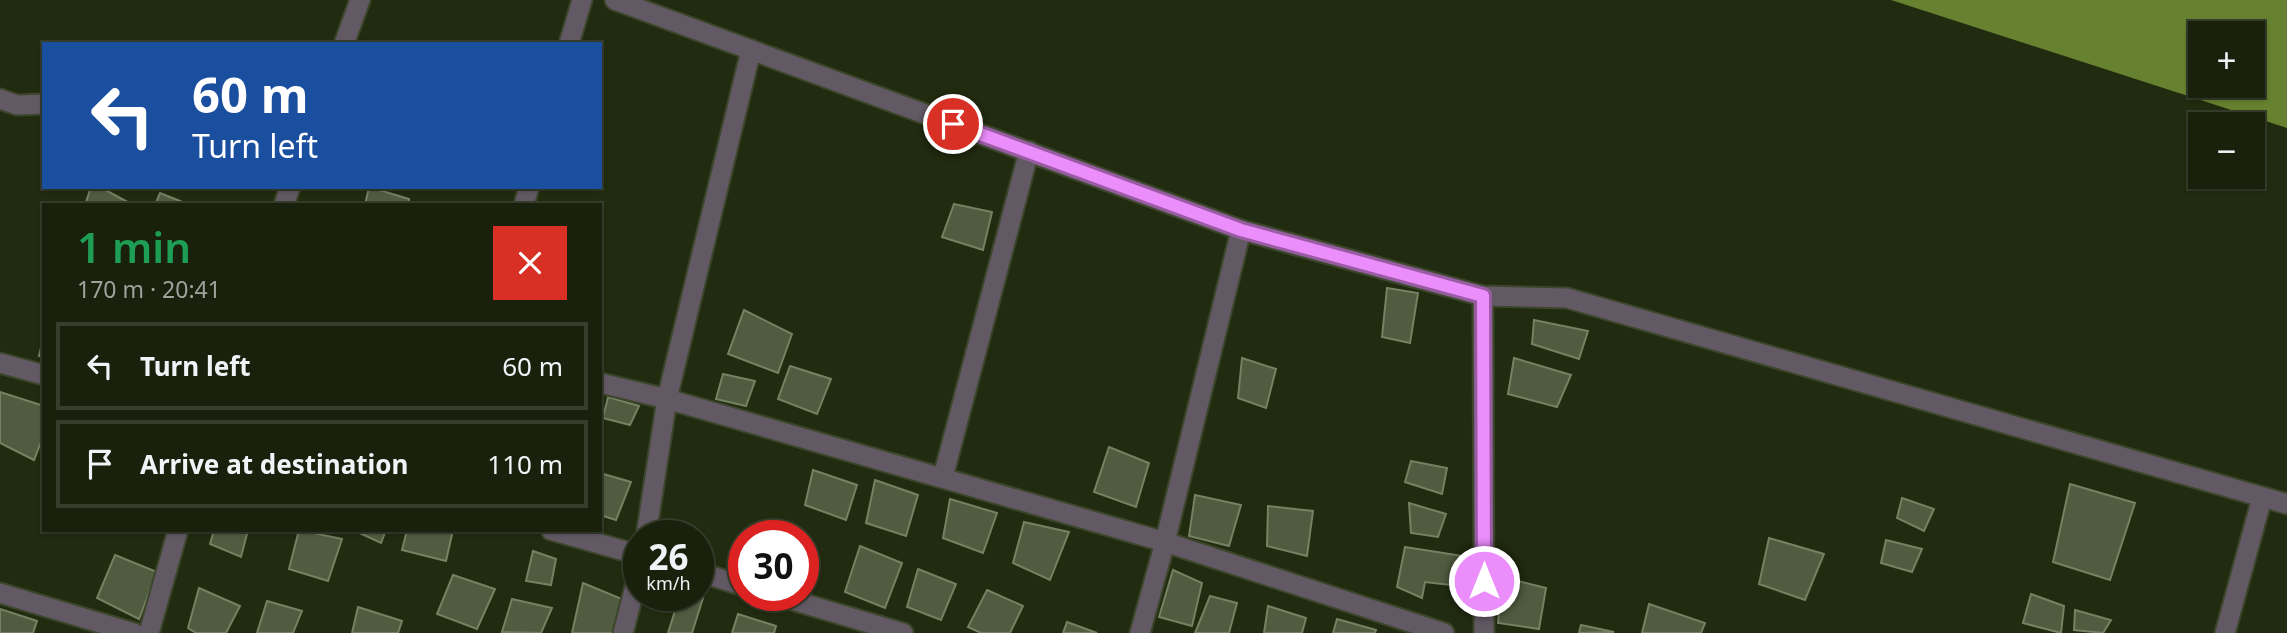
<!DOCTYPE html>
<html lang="en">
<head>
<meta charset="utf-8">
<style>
	body { margin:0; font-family:"Noto Sans",sans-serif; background:#262d19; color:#f1f3f6; height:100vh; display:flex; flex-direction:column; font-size:26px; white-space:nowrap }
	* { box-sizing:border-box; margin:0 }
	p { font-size:23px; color:#9fa39d }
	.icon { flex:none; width:38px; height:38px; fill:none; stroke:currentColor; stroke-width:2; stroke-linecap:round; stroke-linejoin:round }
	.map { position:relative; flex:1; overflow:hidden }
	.panel { position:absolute; left:42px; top:203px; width:560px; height:329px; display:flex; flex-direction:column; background:#19200b; border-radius:0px; box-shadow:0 2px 5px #0004,0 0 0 2px #373e2c }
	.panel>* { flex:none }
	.banner { position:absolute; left:42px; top:42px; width:560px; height:147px; border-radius:0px; box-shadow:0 2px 5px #0004,0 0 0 2px #373e2c; background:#1a4fa0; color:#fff; overflow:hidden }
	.fabs { position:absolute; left:2188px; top:21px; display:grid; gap:14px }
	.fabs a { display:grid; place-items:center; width:77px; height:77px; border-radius:0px; background:#19200b; box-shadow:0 2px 5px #0004,0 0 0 2px #373e2c; font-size:35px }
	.speed { position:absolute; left:623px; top:520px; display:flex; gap:14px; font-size:35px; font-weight:700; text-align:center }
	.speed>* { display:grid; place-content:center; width:91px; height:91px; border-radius:50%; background:#19200b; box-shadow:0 2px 5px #0004,0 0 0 2px #373e2c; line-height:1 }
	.speed small { font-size:18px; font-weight:400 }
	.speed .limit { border:10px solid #d22; background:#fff; color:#111 }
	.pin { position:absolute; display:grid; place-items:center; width:60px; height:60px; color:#fff; margin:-30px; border:4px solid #fff; border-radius:50%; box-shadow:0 2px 7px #0007 }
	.me { position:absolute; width:77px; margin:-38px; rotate:0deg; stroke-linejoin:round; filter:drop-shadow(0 0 5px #0008) }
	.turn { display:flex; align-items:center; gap:24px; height:147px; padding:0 35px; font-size:32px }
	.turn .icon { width:91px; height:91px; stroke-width:2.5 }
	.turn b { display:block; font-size:49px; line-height:60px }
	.round { display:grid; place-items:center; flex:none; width:74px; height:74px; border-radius:0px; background:#262d19 }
	.head { display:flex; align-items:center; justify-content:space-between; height:119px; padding:0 35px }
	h1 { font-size:42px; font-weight:600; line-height:52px; color:#1e9e55 }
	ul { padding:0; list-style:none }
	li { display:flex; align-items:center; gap:21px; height:88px; margin:0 14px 10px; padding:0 21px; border:4px solid #373e2c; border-radius:0px }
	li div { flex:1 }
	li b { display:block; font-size:26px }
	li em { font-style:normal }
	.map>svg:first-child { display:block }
	.water { fill:#66812f; fill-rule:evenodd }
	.building { fill:#505c3f; stroke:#758163; stroke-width:2 }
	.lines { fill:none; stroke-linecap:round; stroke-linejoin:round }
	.minor-casing { stroke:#3c462b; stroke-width:23 }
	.minor { stroke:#625964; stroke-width:19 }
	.route-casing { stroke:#995ca3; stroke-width:18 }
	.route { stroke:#eb8dfb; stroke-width:12 }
</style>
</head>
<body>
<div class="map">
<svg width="2287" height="633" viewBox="0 0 2287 633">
	<rect width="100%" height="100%" fill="#212b0f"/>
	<!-- water -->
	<path class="water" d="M 1891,0 L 2287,0 L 2287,128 ZM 2200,33 L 2252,33 L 2252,86 L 2200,86 Z"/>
	<!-- building -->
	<g class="building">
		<path d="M 91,187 L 100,187 L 133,205 L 85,205 Z"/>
		<path d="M 369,187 L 409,199 L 409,205 L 365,205 Z"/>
		<path d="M 160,193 L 190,205 L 155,205 Z"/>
		<path d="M 954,204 L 992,212 L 983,250 L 942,237 Z"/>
		<path d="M 1387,288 L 1418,293 L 1410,343 L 1382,337 Z"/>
		<path d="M 744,310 L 792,334 L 778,373 L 728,354 Z"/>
		<path d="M 1534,320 L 1588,331 L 1579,359 L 1532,344 Z"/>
		<path d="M 44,335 L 44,357 L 39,356 Z"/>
		<path d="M 1242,358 L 1276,369 L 1266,408 L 1238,398 Z"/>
		<path d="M 1514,358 L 1571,375 L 1557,407 L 1508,394 Z"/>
		<path d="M 790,366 L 831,379 L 817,414 L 778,399 Z"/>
		<path d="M 723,374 L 755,381 L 746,406 L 716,399 Z"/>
		<path d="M 0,392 L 44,406 L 44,434 L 34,460 L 0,443 Z"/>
		<path d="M 608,397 L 639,406 L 630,425 L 603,418 Z"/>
		<path d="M 1109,447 L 1149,463 L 1136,507 L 1094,492 Z"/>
		<path d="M 1411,461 L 1447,468 L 1442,494 L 1405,482 Z"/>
		<path d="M 813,470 L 857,485 L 846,520 L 805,505 Z"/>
		<path d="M 600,473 L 631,482 L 616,520 L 600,515 Z"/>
		<path d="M 875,480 L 918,495 L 906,536 L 866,523 Z"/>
		<path d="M 2070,484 L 2135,503 L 2110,580 L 2053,562 Z"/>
		<path d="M 1195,495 L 1241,505 L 1229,546 L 1189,536 Z"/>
		<path d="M 1902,498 L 1934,509 L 1924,531 L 1897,518 Z"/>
		<path d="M 950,499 L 997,513 L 983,553 L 943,538 Z"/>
		<path d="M 1409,503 L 1446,514 L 1438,537 L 1411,533 Z"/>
		<path d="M 1268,506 L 1313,511 L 1307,556 L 1267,546 Z"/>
		<path d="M 1024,522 L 1069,532 L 1050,580 L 1013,563 Z"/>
		<path d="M 214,530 L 248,530 L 241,557 L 210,544 Z"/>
		<path d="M 299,530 L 342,539 L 328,581 L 289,569 Z"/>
		<path d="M 353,530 L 386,530 L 381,543 Z"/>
		<path d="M 407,530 L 453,530 L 446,561 L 402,550 Z"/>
		<path d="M 1769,538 L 1824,554 L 1805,600 L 1759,584 Z"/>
		<path d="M 1886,540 L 1922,549 L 1912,572 L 1881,563 Z"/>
		<path d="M 860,546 L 902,563 L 885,608 L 845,592 Z"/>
		<path d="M 1405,547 L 1463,556 L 1459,586 L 1425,582 L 1422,598 L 1397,587 Z"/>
		<path d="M 533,551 L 556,559 L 551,585 L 526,581 Z"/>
		<path d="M 115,555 L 157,572 L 139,619 L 97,598 Z"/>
		<path d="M 918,569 L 956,584 L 941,620 L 907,607 Z"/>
		<path d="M 1173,570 L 1202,583 L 1192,626 L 1159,617 Z"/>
		<path d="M 453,575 L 495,589 L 477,629 L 437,614 Z"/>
		<path d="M 1502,577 L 1546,588 L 1539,629 L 1498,623 Z"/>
		<path d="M 583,583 L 622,599 L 614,633 L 572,633 Z"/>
		<path d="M 199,588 L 240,606 L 226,633 L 196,633 L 188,628 Z"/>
		<path d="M 987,590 L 1023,606 L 1010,633 L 981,633 L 968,627 Z"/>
		<path d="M 2031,594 L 2064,606 L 2061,633 L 2023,623 Z"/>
		<path d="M 680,595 L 703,598 L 692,633 L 668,633 Z"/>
		<path d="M 1210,596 L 1237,603 L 1229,633 L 1195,633 Z"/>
		<path d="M 512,599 L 552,608 L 541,633 L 502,632 Z"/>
		<path d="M 267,601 L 302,611 L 293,633 L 257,633 Z"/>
		<path d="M 1649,604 L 1705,623 L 1701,633 L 1642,633 Z"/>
		<path d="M 1268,606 L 1306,618 L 1302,633 L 1264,633 Z"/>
		<path d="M 358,607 L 402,621 L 398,633 L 352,633 Z"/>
		<path d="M 0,609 L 37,621 L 33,633 L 0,633 Z"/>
		<path d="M 2075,610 L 2111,620 L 2103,633 L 2074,630 Z"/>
		<path d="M 738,614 L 776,626 L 774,633 L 732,633 Z"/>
		<path d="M 1337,619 L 1376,630 L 1375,633 L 1333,633 Z"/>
		<path d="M 1067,622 L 1097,633 L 1063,633 Z"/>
		<path d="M 1581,625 L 1614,632 L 1579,633 Z"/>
	</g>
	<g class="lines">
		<defs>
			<g id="minor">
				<path d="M 615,0 L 1241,230 L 1483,296 L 1567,298 L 2287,504"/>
				<path d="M 344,44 L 360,0"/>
				<path d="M 569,44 L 582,0"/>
				<path d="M 0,99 L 17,105 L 44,104"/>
				<path d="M 284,205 L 290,187"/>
				<path d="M 524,205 L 529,187"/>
				<path d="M 1483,296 L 1484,633"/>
				<path d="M 0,363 L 44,375"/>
				<path d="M 600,383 L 667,399 L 751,50"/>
				<path d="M 943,477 L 1029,151"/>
				<path d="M 551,530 L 639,555"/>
				<path d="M 646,536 L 667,399 L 1165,542 L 1241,230"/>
				<path d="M 698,572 L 744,586"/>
				<path d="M 0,593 L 134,633"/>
				<path d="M 775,595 L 903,633"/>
				<path d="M 149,633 L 178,530"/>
				<path d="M 623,633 L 639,571"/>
				<path d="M 1140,633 L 1165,542 L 1444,633"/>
				<path d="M 2225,633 L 2262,498"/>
			</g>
		</defs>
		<!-- minor casing -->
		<use href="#minor" class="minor-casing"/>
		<!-- minor -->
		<use href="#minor" class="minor"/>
	</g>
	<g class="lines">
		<defs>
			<path id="route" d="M 953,124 L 1241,230 L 1483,296 L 1484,581"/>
		</defs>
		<!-- route casing -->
		<use href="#route" class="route-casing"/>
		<!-- route -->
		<use href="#route" class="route"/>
	</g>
</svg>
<div class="fabs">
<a>+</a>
<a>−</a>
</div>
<div class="speed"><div>26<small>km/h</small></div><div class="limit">30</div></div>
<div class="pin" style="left:953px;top:124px;background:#d93025"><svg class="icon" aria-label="arrive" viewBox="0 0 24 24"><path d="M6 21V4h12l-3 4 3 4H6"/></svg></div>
<svg class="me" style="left:1484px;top:581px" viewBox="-20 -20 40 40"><circle r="17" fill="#eb8dfb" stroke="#fff" stroke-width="3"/><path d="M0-11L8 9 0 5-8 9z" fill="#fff"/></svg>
<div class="banner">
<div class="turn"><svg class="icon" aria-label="left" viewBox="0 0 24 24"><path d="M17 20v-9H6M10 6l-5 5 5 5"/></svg><div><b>60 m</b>Turn left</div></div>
</div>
<section class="panel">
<div class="head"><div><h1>1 min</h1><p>170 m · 20:41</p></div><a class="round" style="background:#d93025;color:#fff"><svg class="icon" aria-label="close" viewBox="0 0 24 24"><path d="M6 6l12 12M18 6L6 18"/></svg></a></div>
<ul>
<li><svg class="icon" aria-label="left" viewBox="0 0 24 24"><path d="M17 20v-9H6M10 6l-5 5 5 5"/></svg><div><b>Turn left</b></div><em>60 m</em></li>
<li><svg class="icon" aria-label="arrive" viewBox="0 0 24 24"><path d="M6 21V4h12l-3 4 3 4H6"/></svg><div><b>Arrive at destination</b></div><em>110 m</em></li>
</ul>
</section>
</div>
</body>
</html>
